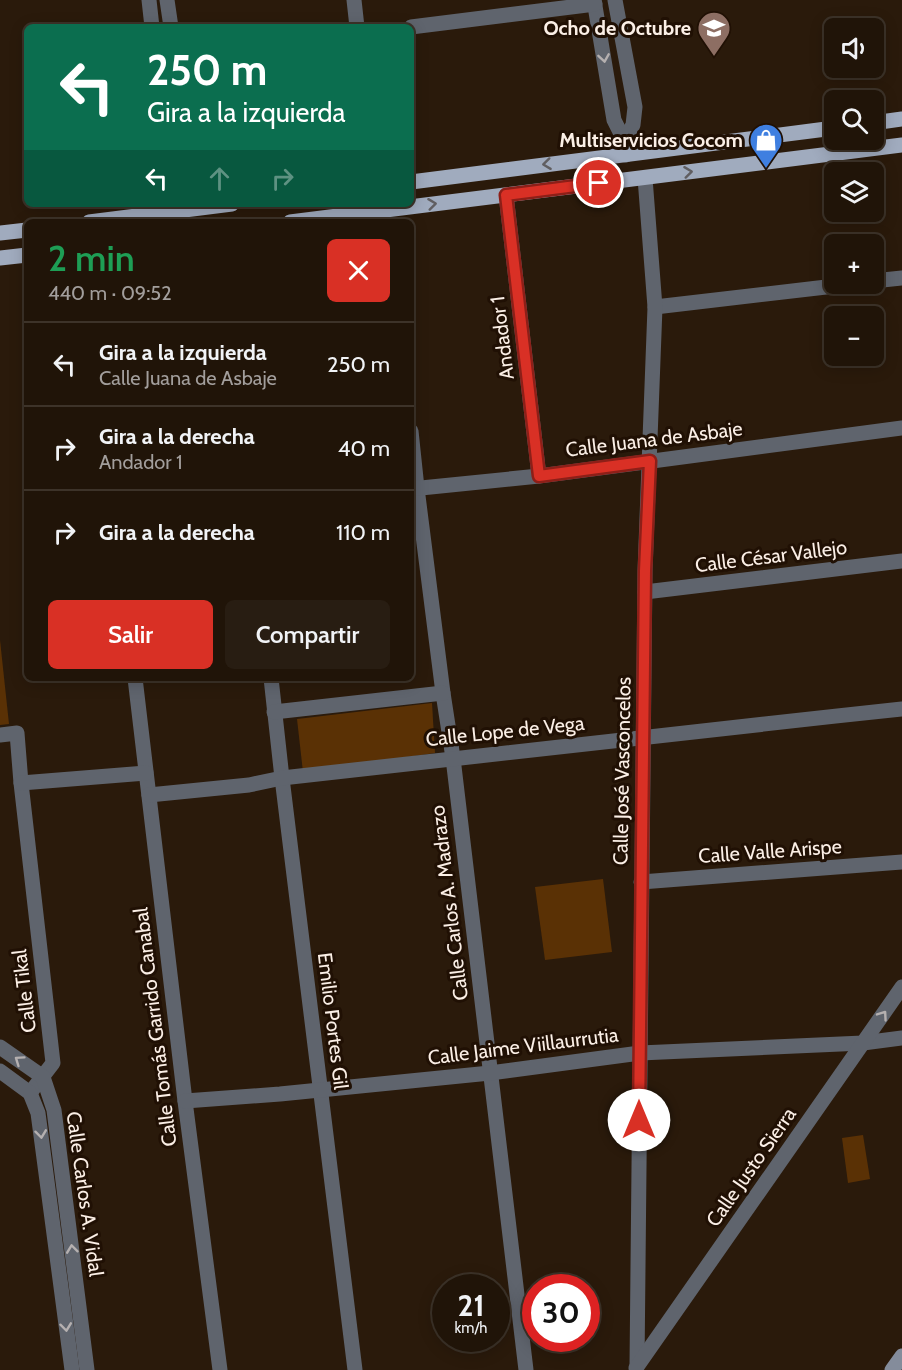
<!DOCTYPE html>
<html lang="es">
<head>
<meta charset="utf-8">
<style>
	body { margin:0; font-family:Cabin,sans-serif; background:#281d12; color:#f1f3f6; height:100vh; display:flex; flex-direction:column; font-size:22px; white-space:nowrap }
	* { box-sizing:border-box; margin:0 }
	p { font-size:20px; color:#a29e9c }
	.icon { flex:none; width:33px; height:33px; fill:none; stroke:currentColor; stroke-width:2; stroke-linecap:round; stroke-linejoin:round }
	.map { position:relative; flex:1; overflow:hidden }
	.sheet { position:absolute; left:24px; top:219px; width:390px; height:462px; display:flex; flex-direction:column; background:#201408; border-radius:9px; box-shadow:0 3px 15px #0003,0 0 0 2px #3d3329 }
	.sheet>* { flex:none }
	.top-card { position:absolute; left:24px; top:24px; width:390px; height:183px; border-radius:9px; box-shadow:0 3px 15px #0003,0 0 0 2px #3d3329; background:#0b6e4f; color:#fff; overflow:hidden }
	.fabs { position:absolute; left:824px; top:18px; display:grid; gap:12px }
	.fabs a { display:grid; place-items:center; width:60px; height:60px; border-radius:9px; background:#201408; box-shadow:0 3px 15px #0003,0 0 0 2px #3d3329; font-size:30px }
	.speed { position:absolute; left:432px; top:1274px; display:flex; gap:12px; font-size:30px; font-weight:700; text-align:center }
	.speed>* { display:grid; place-content:center; width:78px; height:78px; border-radius:50%; background:#201408; box-shadow:0 3px 15px #0003,0 0 0 2px #3d3329; line-height:1 }
	.speed small { font-size:15px; font-weight:400 }
	.speed .limit { border:9px solid #d22; background:#fff; color:#111 }
	.pin { position:absolute; display:grid; place-items:center; width:51px; height:51px; color:#fff; margin:-26px; border:3px solid #fff; border-radius:50%; box-shadow:0 2px 6px #0007 }
	.me { position:absolute; width:66px; margin:-33px; rotate:0deg; stroke-linejoin:round; filter:drop-shadow(0 0 4px #0008) }
	.turn { display:flex; align-items:center; gap:21px; height:126px; padding:0 24px; font-size:27px }
	.turn .icon { width:78px; height:78px; stroke-width:2.5 }
	.turn b { display:block; font-size:42px; line-height:51px }
	.lanes { display:flex; align-items:center; height:57px; padding:0 24px; background:#0003; justify-content:center; gap:30px; direction:ltr }
	.lanes .off { opacity:.35 }
	.round { display:grid; place-items:center; flex:none; width:63px; height:63px; border-radius:9px; background:#281d12 }
	.head { display:flex; align-items:center; justify-content:space-between; height:102px; padding:0 24px }
	h1 { font-size:36px; font-weight:600; line-height:45px; color:#1e9e55 }
	.button { display:flex; gap:12px; margin-top:auto; padding:12px 24px }
	.button a { flex:1; height:69px; border-radius:9px; background:#d93025; color:#fff; font-size:24px; font-weight:600; line-height:69px; text-align:center }
	.button a+a { background:#281d12; color:#f1f3f6 }
	ul { padding:0; list-style:none }
	li { display:flex; align-items:center; gap:18px; height:84px; padding:0 24px; border-top:2px solid #3d3329 }
	li div { flex:1 }
	li b { display:block; font-size:22px }
	li em { font-style:normal }
	.map>svg:first-child { display:block }
	.green { fill:#5a3105 }
	.lines { fill:none; stroke-linecap:round; stroke-linejoin:round }
	.minor { stroke:#5f646d; stroke-width:15 }
	.secondary { stroke:#848c9b; stroke-width:15 }
	.primary { stroke:#a0abbe; stroke-width:15 }
	.oneway { stroke:#b5b0b0 }
	.oneway2 { stroke:#605e61 }
	.route-casing { stroke:#8d1f18; stroke-width:15 }
	.route { stroke:#d93025; stroke-width:10 }
	.labels { text-anchor:middle; dominant-baseline:central; stroke-width:6; stroke-linejoin:round; paint-order:stroke }
	.poi-label { font-size:20px; font-weight:bold; fill:#fbefe6; stroke:#201004; text-anchor:end }
	.street-label { font-size:20px; fill:#fbefe6; stroke:#201004 }
</style>
</head>
<body>
<div class="map">
<svg width="902" height="1370" viewBox="0 0 902 1370">
	<rect width="100%" height="100%" fill="#2a1a0b"/>
	<!-- green -->
	<g class="green">
		<path d="M 0,640 L 9,724 L 0,725 Z"/>
		<path d="M 432,703 L 435,753 L 303,772 L 297,719 Z"/>
		<path d="M 603,879 L 612,952 L 545,960 L 535,887 Z"/>
		<path d="M 863,1135 L 870,1179 L 848,1183 L 842,1138 Z"/>
	</g>
	<g class="lines">
		<!-- minor -->
		<g class="minor">
			<path d="M 149,0 L 152,27"/>
			<path d="M 167,0 L 171,27"/>
			<path d="M 354,0 L 357,27"/>
			<path d="M 594,0 L 614,120 L 624,140 L 626,155"/>
			<path d="M 615,0 L 635,107 L 633,125 L 624,140"/>
			<path d="M 411,27 L 595,4"/>
			<path d="M 506,195 L 539,476"/>
			<path d="M 174,204 L 177,222"/>
			<path d="M 873,281 L 902,278"/>
			<path d="M 655,307 L 852,284"/>
			<path d="M 411,431 L 417,488 L 443,693 L 453,758 L 526,1370"/>
			<path d="M 411,489 L 539,476 L 902,428"/>
			<path d="M 645,592 L 902,561"/>
			<path d="M 135,678 L 185,1101 L 220,1370"/>
			<path d="M 271,678 L 282,778 L 355,1370"/>
			<path d="M 274,712 L 443,693"/>
			<path d="M 0,735 L 17,733 L 21,783 L 53,1063 L 30,1093"/>
			<path d="M 21,783 L 146,773"/>
			<path d="M 149,795 L 249,785 L 282,778 C 488,754 695,731 902,709"/>
			<path d="M 641,882 L 902,862"/>
			<path d="M 0,1047 L 43,1077 L 54,1110 L 87,1370"/>
			<path d="M 0,1071 L 30,1093 L 38,1113 L 72,1370"/>
			<path d="M 185,1101 L 280,1094 L 490,1073 L 640,1053 L 863,1043 L 902,1038"/>
			<path d="M 637,1366 L 645,571 L 655,307 L 645,178"/>
			<path d="M 636,1368 L 902,987"/>
		</g>
		<!-- secondary -->
		<path class="secondary" d="M 892,1370 L 902,1356"/>
		<!-- primary -->
		<g class="primary">
			<path d="M 873,123 L 902,119"/>
			<path d="M 411,182 L 834,128"/>
			<path d="M 89,222 L 232,204"/>
			<path d="M 290,222 L 902,145"/>
			<path d="M 0,233 L 27,230"/>
			<path d="M 0,258 L 27,255"/>
		</g>
	</g>
	<!-- one-way arrows -->
	<defs><path id="oneway-chevron" d="M-2-3.5L2.5 0L-2 3.5" fill="none" stroke-width="1.6" stroke-linecap="round" stroke-linejoin="round" transform="scale(1.5)"/></defs>
	<g class="oneway">
		<use href="#oneway-chevron" transform="translate(604 58) rotate(81)"/>
		<use href="#oneway-chevron" transform="translate(883 1015) rotate(-55)"/>
		<use href="#oneway-chevron" transform="translate(19 1060) rotate(-145)"/>
		<use href="#oneway-chevron" transform="translate(41 1134) rotate(83)"/>
		<use href="#oneway-chevron" transform="translate(72 1249) rotate(-97)"/>
		<use href="#oneway-chevron" transform="translate(66 1327) rotate(83)"/>
	</g>
	<g class="oneway2">
		<use href="#oneway-chevron" transform="translate(547 164) rotate(173)"/>
		<use href="#oneway-chevron" transform="translate(688 172) rotate(-7)"/>
		<use href="#oneway-chevron" transform="translate(432 204) rotate(-7)"/>
	</g>
	<g class="lines">
		<defs>
			<path id="route" d="M 599,183 L 506,195 L 539,476 L 650,461 L 645,571 L 639,1120"/>
		</defs>
		<!-- route casing -->
		<use href="#route" class="route-casing"/>
		<!-- route -->
		<use href="#route" class="route"/>
	</g>
	<!-- icons -->
	<defs>
		<symbol id="school-pin" viewBox="-11 -11 22 30"><path d="M0 17L-7.5 6A9.5 9.5 0 1 1 7.5 6Z" fill="#8d6e63" stroke="#201004"/><path d="M0-5L7-2L0 1L-7-2ZM-4 1L0 2.5L4 1V4Q0 6-4 4Z" fill="#fff"/></symbol>
		<symbol id="shop-pin" viewBox="-11 -11 22 30"><path d="M0 17L-7.5 6A9.5 9.5 0 1 1 7.5 6Z" fill="#3f7fe0" stroke="#201004"/><path d="M-5-2.5h2.3a2.7 3.5 0 0 1 5.4 0H5L5.5 6h-11ZM-1.5-2.5h3a1.5 2.3 0 0 0-3 0Z" fill="#fff"/></symbol>
	</defs>
	<g fill-rule="evenodd">
		<use href="#school-pin" x="695" y="9" width="38" height="52"/>
		<use href="#shop-pin" x="747" y="121" width="38" height="52"/>
	</g>
	<g class="labels">
		<!-- poi labels -->
		<g class="poi-label">
			<text x="691" y="28">Ocho de Octubre</text>
			<text x="743" y="140">Multiservicios Cocom</text>
		</g>
		<!-- street labels -->
		<g class="street-label">
			<text transform="translate(502 338) rotate(-97)">Andador 1</text>
			<text transform="translate(654 439) rotate(-7)">Calle Juana de Asbaje</text>
			<text transform="translate(771 556) rotate(-7)">Calle César Vallejo</text>
			<text transform="translate(505 731) rotate(-6)">Calle Lope de Vega</text>
			<text transform="translate(622 771) rotate(-89)">Calle José Vasconcelos</text>
			<text transform="translate(770 851) rotate(-4)">Calle Valle Arispe</text>
			<text transform="translate(449 903) rotate(-97)">Calle Carlos A. Madrazo</text>
			<text transform="translate(24 991) rotate(-97)">Calle Tikal</text>
			<text transform="translate(333 1021) rotate(83)">Emilio Portes Gil</text>
			<text transform="translate(155 1027) rotate(-97)">Calle Tomás Garrido Canabal</text>
			<text transform="translate(523 1046) rotate(-7)">Calle Jaime Viillaurrutia</text>
			<text transform="translate(751 1167) rotate(-55)">Calle Justo Sierra</text>
			<text transform="translate(85 1194) rotate(82)">Calle Carlos A. Vidal</text>
		</g>
	</g>
</svg>
<div class="fabs">
<a><svg class="icon" aria-label="sound" viewBox="0 0 24 24"><path d="M4 9h4l5-4v14l-5-4H4zM17 9q2 3 0 6"/></svg></a>
<a><svg class="icon" aria-label="search" viewBox="0 0 24 24"><circle cx="10" cy="10" r="6"/><path d="M15 15l6 6"/></svg></a>
<a><svg class="icon" aria-label="layers" viewBox="0 0 24 24"><path d="M12 4l9 5-9 5-9-5zM3 14l9 5 9-5"/></svg></a>
<a>+</a>
<a>−</a>
</div>
<div class="speed"><div>21<small>km/h</small></div><div class="limit">30</div></div>
<div class="pin" style="left:599px;top:183px;background:#d93025"><svg class="icon" aria-label="arrive" viewBox="0 0 24 24"><path d="M6 21V4h12l-3 4 3 4H6"/></svg></div>
<svg class="me" style="left:639px;top:1120px" viewBox="-20 -20 40 40"><circle r="19" fill="#fff"/><path d="M0-13L10 11 0 6-10 11z" fill="#d93025"/></svg>
<div class="top-card">
<div class="turn"><svg class="icon" aria-label="left" viewBox="0 0 24 24"><path d="M17 20v-9H6M10 6l-5 5 5 5"/></svg><div><b>250 m</b>Gira a la izquierda</div></div>
<div class="lanes"><svg class="icon" aria-label="left" viewBox="0 0 24 24"><path d="M17 20v-9H6M10 6l-5 5 5 5"/></svg><svg class="icon off" aria-label="ahead" viewBox="0 0 24 24"><path d="M12 20V5M6 11l6-6 6 6"/></svg><svg class="icon off" aria-label="right" viewBox="0 0 24 24"><path d="M7 20v-9h11M14 6l5 5-5 5"/></svg></div>
</div>
<section class="sheet">
<div class="head"><div><h1>2 min</h1><p>440 m · 09:52</p></div><a class="round" style="background:#d93025;color:#fff"><svg class="icon" aria-label="close" viewBox="0 0 24 24"><path d="M6 6l12 12M18 6L6 18"/></svg></a></div>
<ul>
<li><svg class="icon" aria-label="left" viewBox="0 0 24 24"><path d="M17 20v-9H6M10 6l-5 5 5 5"/></svg><div><b>Gira a la izquierda</b><p>Calle Juana de Asbaje</p></div><em>250 m</em></li>
<li><svg class="icon" aria-label="right" viewBox="0 0 24 24"><path d="M7 20v-9h11M14 6l5 5-5 5"/></svg><div><b>Gira a la derecha</b><p>Andador 1</p></div><em>40 m</em></li>
<li><svg class="icon" aria-label="right" viewBox="0 0 24 24"><path d="M7 20v-9h11M14 6l5 5-5 5"/></svg><div><b>Gira a la derecha</b></div><em>110 m</em></li>
</ul>
<div class="button"><a>Salir</a><a>Compartir</a></div>
</section>
</div>
</body>
</html>
